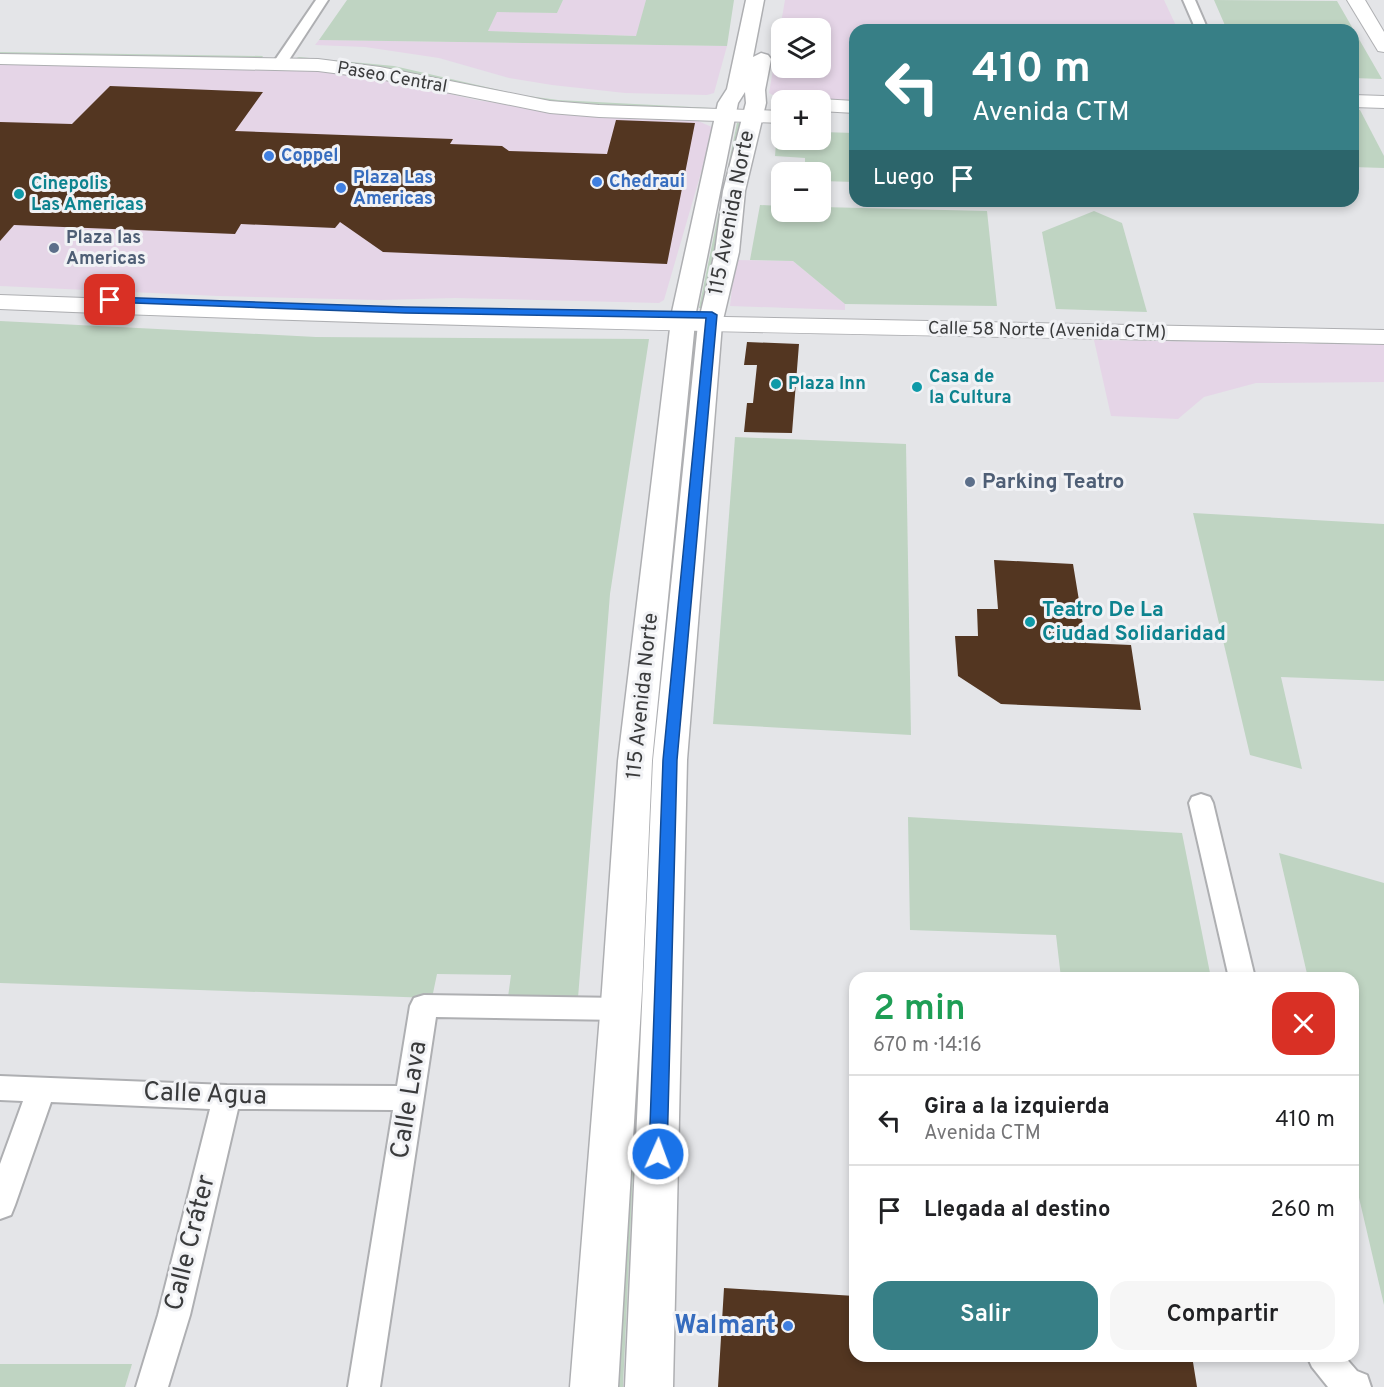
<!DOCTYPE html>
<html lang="es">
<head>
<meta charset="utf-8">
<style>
	body { margin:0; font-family:Overpass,sans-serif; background:#f6f6f6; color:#202124; height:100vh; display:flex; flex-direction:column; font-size:22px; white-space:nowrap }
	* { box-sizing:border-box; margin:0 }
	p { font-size:20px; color:#757577 }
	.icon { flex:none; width:33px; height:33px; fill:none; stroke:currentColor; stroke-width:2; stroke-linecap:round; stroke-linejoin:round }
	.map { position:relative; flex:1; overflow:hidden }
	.details { position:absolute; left:849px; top:972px; width:510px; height:390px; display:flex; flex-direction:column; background:#fff; border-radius:18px; box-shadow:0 3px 9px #0003 }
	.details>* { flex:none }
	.guide { position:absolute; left:849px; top:24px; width:510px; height:183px; border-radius:18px; box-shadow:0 3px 9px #0003; background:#377f86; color:#fff; overflow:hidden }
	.buttons { position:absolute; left:771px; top:18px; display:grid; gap:12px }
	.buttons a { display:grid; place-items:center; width:60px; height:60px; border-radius:12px; background:#fff; box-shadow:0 3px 9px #0003; font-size:30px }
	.pin { position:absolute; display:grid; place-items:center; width:51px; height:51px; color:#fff; margin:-26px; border-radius:12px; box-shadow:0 3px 9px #0006 }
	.me { position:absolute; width:66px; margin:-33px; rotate:2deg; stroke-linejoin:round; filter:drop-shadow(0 0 4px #0008) }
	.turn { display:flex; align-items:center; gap:21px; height:126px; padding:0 24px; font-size:27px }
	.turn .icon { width:78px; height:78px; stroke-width:2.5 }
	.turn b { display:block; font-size:42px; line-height:51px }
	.then { display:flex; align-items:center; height:57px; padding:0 24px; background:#0003; gap:12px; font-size:22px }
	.round { display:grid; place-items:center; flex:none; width:63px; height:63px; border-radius:18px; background:#f6f6f6 }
	.head { display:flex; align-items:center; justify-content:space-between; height:102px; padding:0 24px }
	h1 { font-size:36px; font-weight:600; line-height:45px; color:#1e9e55 }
	.button { display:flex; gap:12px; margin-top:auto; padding:12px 24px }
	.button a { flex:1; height:69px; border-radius:18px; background:#377f86; color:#fff; font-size:24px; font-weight:600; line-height:69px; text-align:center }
	.button a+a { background:#f6f6f6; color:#202124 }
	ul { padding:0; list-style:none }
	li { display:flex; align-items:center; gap:18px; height:90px; padding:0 24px; border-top:2px solid #e0e0e0 }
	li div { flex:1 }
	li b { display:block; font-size:22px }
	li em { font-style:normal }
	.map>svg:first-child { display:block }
	.commercial { fill:#e5d5e7; fill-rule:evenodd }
	.green { fill:#bfd4c2 }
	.building { fill:#533621 }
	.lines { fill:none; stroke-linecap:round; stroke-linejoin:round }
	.street-casing { stroke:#aeafb2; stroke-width:4 }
	.secondary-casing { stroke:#aeafb2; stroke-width:2 }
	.primary-casing { stroke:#aeafb2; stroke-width:3 }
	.street { fill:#fff; fill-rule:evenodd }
	.secondary { fill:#fff; fill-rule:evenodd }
	.primary { fill:#fff; fill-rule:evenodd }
	.route { fill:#1a73e8; stroke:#114b97; stroke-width:1.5 }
	.shop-dot { fill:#3f7fe0; stroke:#f1f2f5; stroke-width:2 }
	.culture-dot { fill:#0f9aa8; stroke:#f1f2f5; stroke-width:2 }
	.service-dot { fill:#5c6f8a; stroke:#f1f2f5; stroke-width:2 }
	.labels { text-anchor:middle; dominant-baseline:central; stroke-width:6; stroke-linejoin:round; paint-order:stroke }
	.far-street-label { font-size:18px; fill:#3a3b3c; stroke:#f1f2f5 }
	.far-shop-label { font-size:18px; font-weight:bold; fill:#366cbe; stroke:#f1f2f5; text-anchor:start }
	.far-culture-label { font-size:18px; font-weight:bold; fill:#0d838f; stroke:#f1f2f5; text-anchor:start }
	.far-service-label { font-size:18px; font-weight:bold; fill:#4e5e75; stroke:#f1f2f5; text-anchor:start }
	.street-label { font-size:21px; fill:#3a3b3c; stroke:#f1f2f5 }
	.service-label { font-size:21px; font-weight:bold; fill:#4e5e75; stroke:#f1f2f5; text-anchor:start }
	.culture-label { font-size:21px; font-weight:bold; fill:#0d838f; stroke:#f1f2f5; text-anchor:start }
	.near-street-label { font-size:26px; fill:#3a3b3c; stroke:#f1f2f5 }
	.near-shop-label { font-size:26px; font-weight:bold; fill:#366cbe; stroke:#f1f2f5; text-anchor:end }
</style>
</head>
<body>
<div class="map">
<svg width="1384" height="1387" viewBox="0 0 1384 1387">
	<rect width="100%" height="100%" fill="#e4e5e8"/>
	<!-- commercial -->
	<g class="commercial">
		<path d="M 563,0 L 646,0 L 637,36 L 488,31 L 496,11 L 557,13 Z"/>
		<path d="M 785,0 L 1164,0 L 1178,30 L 855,30 L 855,100 L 777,97 L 769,93 ZM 820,28 L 820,68 L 782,68 L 782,28 Z"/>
		<path d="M 319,40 L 727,46 L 714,93 L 707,95 L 625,93 L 552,85 L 509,78 L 439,58 L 365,47 L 315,45 Z"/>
		<path d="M 0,63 L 296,69 L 363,74 L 476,100 L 593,116 L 698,121 L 714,128 L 664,300 L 659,303 L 455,298 L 380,300 L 218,296 L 0,286 Z"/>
		<path d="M 735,260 L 793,261 L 845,304 L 845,310 L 730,306 Z"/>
		<path d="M 1094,340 L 1384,345 L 1384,382 L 1256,383 L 1204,397 L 1178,419 L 1111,416 Z"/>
	</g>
	<!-- green -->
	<g class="green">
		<path d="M 347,0 L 563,0 L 557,13 L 497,12 L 488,31 L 636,36 L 646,0 L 734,0 L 727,46 L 319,40 Z"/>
		<path d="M 1214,0 L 1337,1 L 1382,79 L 1353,78 L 1353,30 L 1227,30 Z"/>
		<path d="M 0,52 L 263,56 L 261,59 L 0,55 Z"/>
		<path d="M 299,57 L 394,66 L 521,95 L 558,100 L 711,108 L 710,110 L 663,109 L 553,102 L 470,87 L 389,68 L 294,59 Z"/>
		<path d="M 1353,110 L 1360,110 L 1384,156 L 1384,168 L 1353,167 Z"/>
		<path d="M 737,123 L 741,123 L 702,308 L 699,308 Z"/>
		<path d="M 777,130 L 781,130 L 782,140 L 820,140 L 821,132 L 855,133 L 855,182 L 821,181 L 820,172 L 805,172 L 805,158 L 775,156 Z"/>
		<path d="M 760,205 L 781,206 L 782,212 L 820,212 L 821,207 L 987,211 L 997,306 L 845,304 L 793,261 L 750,260 Z"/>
		<path d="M 1094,211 L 1122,223 L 1147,312 L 1056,309 L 1042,232 Z"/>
		<path d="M 0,321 L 316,337 L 649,339 L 610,594 L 578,998 L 508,997 L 511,975 L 437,974 L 432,998 L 0,983 Z"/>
		<path d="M 697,329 L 699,331 L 671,570 L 651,792 L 623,1387 L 616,1387 L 647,796 L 695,331 Z"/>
		<path d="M 735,437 L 906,444 L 911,735 L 713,724 Z"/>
		<path d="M 1193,513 L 1384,524 L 1384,681 L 1281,677 L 1302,769 L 1250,755 Z"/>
		<path d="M 908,817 L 1182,833 L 1211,978 L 1061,978 L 1056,935 L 910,930 Z"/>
		<path d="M 1279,853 L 1384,883 L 1384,1305 L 1353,1172 L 1353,978 L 1308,978 Z"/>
		<path d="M 0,1364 L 132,1364 L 125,1387 L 0,1387 Z"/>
	</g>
	<!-- building -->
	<g class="building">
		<path d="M 110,86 L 263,92 L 235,131 L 453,139 L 450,144 L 502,146 L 509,151 L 607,154 L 616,120 L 695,123 L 667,264 L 383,252 L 340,222 L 335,228 L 241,224 L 235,234 L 14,225 L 0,241 L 0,122 L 72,124 Z"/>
		<path d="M 747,342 L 799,344 L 792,433 L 744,432 L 747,403 L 753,403 L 757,365 L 744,365 Z"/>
		<path d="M 994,560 L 1073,564 L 1086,643 L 1131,645 L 1141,710 L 1001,704 L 958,676 L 955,636 L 978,636 L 977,609 L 998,609 Z"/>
		<path d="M 724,1288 L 855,1296 L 855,1356 L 1192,1356 L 1197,1387 L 718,1387 Z"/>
	</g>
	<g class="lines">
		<defs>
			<g id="street">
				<path d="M 316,0 L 328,0 L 285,66 L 275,66 L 273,63 Z"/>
				<path d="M 1183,0 L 1195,0 L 1208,30 L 1196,30 Z"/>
				<path d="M 1201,794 L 1210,797 L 1213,803 L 1255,978 L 1229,978 L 1189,803 L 1192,797 Z"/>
				<path d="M 424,995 L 621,998 L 631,1001 L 635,1009 L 631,1017 L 621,1020 L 436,1017 L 380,1387 L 348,1387 L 393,1110 L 238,1109 L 190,1315 L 168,1387 L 136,1387 L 158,1315 L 210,1109 L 51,1102 L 15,1205 L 11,1215 L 0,1219 L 0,1164 L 23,1101 L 0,1100 L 0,1076 L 227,1085 L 397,1086 L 410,1006 L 414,998 Z"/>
				<path d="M 1307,1356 L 1344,1356 L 1357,1371 L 1367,1375 L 1371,1387 L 1328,1387 L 1312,1367 Z"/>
			</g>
			<g id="secondary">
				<path d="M 1347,0 L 1365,0 L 1384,32 L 1384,52 L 1378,51 Z"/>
				<path d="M 0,54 L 318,59 L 380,67 L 550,101 L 599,105 L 782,111 L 782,123 L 599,117 L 550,113 L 380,79 L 318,71 L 0,64 Z"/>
				<path d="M 1353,95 L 1384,96 L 1384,108 L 1353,107 Z"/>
				<path d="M 820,99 L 855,101 L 855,113 L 820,111 L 820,100 L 815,100 Z"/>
				<path d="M 0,295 L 519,313 L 1384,330 L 1384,344 C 923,335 461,329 0,309 Z"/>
			</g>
			<path id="primary" d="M 746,0 L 764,0 L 753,57 L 761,53 L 768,55 L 771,59 L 765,90 L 766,103 L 745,191 L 739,252 L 722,324 L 687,760 L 673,1387 L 625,1387 L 653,760 L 698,324 L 715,252 L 723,191 L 746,103 L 745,92 L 738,103 L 696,312 L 652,761 L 642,990 L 618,1387 L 570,1387 L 602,990 L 618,761 L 672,312 L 718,103 L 727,89 Z"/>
		</defs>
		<!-- street casing -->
		<use href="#street" class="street-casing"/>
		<!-- secondary casing -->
		<use href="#secondary" class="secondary-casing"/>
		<!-- primary casing -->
		<use href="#primary" class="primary-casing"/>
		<!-- street -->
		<use href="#street" class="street"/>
		<!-- secondary -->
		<use href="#secondary" class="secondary"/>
		<!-- primary -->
		<use href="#primary" class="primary"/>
	</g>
	<!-- route -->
	<path class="route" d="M 110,297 L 405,307 L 712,312 L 717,315 L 677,760 L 667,1154 L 664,1159 L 658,1162 L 651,1159 L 649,1154 L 663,760 L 706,318 L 405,313 L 107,302 L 105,300 Z"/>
	<!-- markers -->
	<g class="shop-dot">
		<circle cx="269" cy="156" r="6"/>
		<circle cx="597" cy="182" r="6"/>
		<circle cx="341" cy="188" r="6"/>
		<circle cx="788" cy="1326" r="6"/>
	</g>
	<g class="culture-dot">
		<circle cx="19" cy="194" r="6"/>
		<circle cx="776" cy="384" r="6"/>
		<circle cx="917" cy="387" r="6"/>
		<circle cx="1030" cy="622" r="6"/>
	</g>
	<g class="service-dot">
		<circle cx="54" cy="248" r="6"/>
		<circle cx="970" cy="482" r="6"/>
	</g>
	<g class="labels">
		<!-- far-street labels -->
		<g class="far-street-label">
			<text transform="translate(392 78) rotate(10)">Paseo Central</text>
			<text transform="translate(1047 331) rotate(1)">Calle 58 Norte (Avenida CTM)</text>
		</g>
		<!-- far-shop labels -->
		<g class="far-shop-label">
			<text x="281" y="156">Coppel</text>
			<text x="353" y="178">Plaza Las<tspan x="353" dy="21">Americas</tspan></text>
			<text x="609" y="182">Chedraui</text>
		</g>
		<!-- far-culture labels -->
		<g class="far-culture-label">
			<text x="31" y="184">Cinepolis<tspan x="31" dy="21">Las Americas</tspan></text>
			<text x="929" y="377">Casa de<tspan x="929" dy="21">la Cultura</tspan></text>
			<text x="788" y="384">Plaza Inn</text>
		</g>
		<!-- far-service labels -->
		<g class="far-service-label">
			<text x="66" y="238">Plaza las<tspan x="66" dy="21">Americas</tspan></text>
		</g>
		<!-- street labels -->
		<g class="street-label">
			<text transform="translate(732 213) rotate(-79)">115 Avenida Norte</text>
			<text transform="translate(643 696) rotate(-84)">115 Avenida Norte</text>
		</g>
		<!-- service labels -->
		<g class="service-label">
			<text x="982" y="482">Parking Teatro</text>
		</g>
		<!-- culture labels -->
		<g class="culture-label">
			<text x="1042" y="610">Teatro De La<tspan x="1042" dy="24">Ciudad Solidaridad</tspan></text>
		</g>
		<!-- near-street labels -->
		<g class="near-street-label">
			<text transform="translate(205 1095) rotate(2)">Calle Agua</text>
			<text transform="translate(410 1100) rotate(-81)">Calle Lava</text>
			<text transform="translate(191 1243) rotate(-76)">Calle Cráter</text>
		</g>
		<!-- near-shop labels -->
		<g class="near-shop-label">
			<text x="776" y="1326">Walmart</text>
		</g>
	</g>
</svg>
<div class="buttons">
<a><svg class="icon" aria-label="layers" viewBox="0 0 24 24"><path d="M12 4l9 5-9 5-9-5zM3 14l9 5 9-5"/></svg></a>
<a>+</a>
<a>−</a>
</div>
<div class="pin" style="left:110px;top:300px;background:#d93025"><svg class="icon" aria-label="arrive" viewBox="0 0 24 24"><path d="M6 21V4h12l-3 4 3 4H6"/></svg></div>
<svg class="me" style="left:658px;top:1154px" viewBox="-20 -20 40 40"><circle r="17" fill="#1a73e8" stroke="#fff" stroke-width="3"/><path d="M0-11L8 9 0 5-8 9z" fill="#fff"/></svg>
<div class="guide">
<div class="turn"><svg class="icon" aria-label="left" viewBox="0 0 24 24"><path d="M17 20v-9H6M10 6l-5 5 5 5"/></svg><div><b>410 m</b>Avenida CTM</div></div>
<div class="then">Luego<svg class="icon" aria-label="arrive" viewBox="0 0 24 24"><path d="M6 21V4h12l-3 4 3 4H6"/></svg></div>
</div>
<section class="details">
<div class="head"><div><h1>2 min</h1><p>670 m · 14:16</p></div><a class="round" style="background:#d93025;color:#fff"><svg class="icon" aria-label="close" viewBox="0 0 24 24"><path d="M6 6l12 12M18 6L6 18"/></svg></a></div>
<ul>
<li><svg class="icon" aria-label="left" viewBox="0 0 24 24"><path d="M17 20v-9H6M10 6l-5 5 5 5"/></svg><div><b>Gira a la izquierda</b><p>Avenida CTM</p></div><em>410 m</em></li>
<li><svg class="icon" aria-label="arrive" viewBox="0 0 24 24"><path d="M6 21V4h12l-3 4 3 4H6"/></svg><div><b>Llegada al destino</b></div><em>260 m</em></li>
</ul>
<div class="button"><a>Salir</a><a>Compartir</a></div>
</section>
</div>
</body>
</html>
